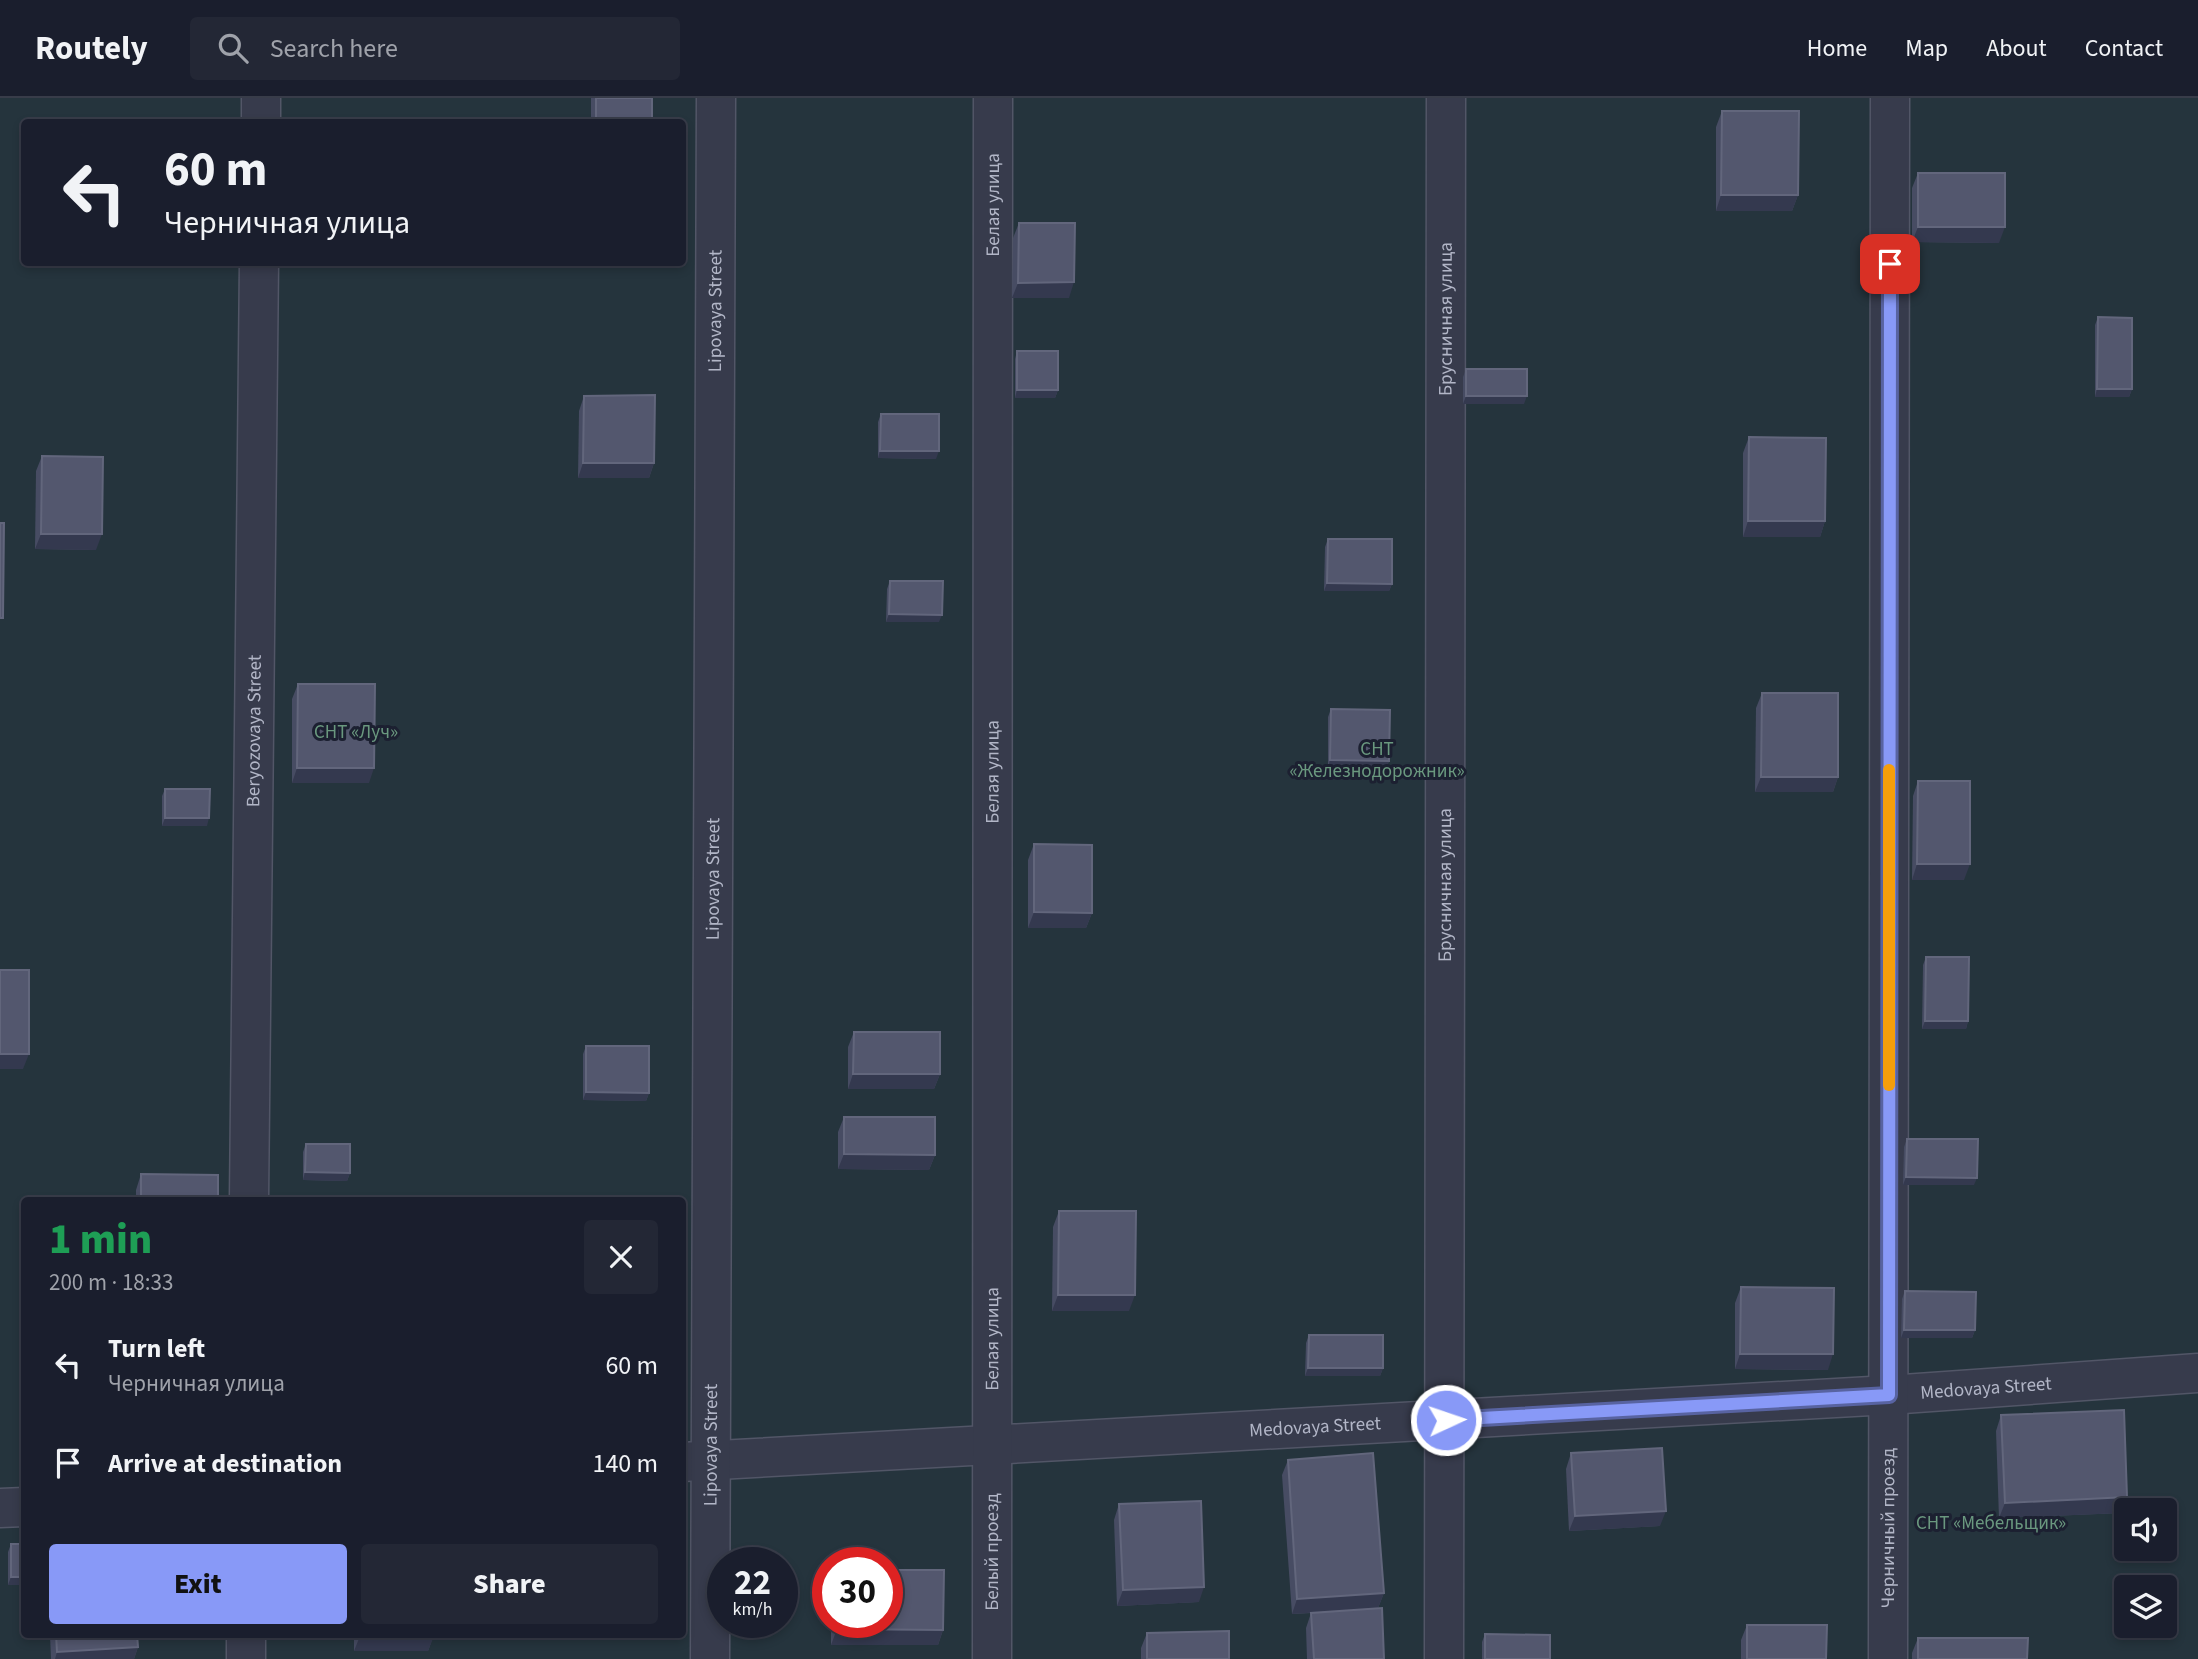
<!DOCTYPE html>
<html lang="en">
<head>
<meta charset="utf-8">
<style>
	body { margin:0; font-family:"Source Sans 3",sans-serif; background:#232735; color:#f1f3f6; height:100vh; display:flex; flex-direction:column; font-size:26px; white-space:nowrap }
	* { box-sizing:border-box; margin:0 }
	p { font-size:23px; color:#9fa2aa }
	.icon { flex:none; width:38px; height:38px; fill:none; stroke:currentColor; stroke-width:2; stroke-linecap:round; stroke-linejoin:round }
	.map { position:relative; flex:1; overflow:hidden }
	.sheet { position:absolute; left:21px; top:1099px; width:665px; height:441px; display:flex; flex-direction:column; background:#1a1e2d; border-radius:7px; box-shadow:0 4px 10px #0003,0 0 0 2px #383c49 }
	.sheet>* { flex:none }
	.guide { position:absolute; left:21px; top:21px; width:665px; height:147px; border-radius:7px; box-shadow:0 4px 10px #0003,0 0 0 2px #383c49; background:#1a1e2d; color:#f1f3f6; overflow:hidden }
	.fabs { position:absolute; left:2114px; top:1400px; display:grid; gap:14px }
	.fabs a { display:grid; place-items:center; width:63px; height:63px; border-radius:7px; background:#1a1e2d; box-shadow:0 4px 10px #0003,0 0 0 2px #383c49; font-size:35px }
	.speed { position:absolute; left:707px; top:1449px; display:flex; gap:14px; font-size:35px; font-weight:700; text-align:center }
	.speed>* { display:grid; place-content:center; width:91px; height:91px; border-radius:50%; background:#1a1e2d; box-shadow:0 4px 10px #0003,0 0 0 2px #383c49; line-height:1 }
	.speed small { font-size:18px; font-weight:400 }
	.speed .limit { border:10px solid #d22; background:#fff; color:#111 }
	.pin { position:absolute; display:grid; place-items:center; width:60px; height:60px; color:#fff; margin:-30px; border-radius:14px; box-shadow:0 4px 10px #0006 }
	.me { position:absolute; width:77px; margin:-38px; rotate:87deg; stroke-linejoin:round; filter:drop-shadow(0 0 5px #0008) }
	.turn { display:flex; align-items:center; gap:24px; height:147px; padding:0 28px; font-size:32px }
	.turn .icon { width:91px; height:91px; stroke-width:2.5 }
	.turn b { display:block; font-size:49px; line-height:60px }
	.round { display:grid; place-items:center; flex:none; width:74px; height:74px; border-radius:7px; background:#232735 }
	.summary { display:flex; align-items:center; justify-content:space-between; height:119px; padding:0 28px }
	h1 { font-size:42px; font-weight:800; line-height:52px; color:#1e9e55 }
	.button { display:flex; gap:14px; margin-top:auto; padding:14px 28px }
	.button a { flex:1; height:80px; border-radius:7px; background:#8899f7; color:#111; font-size:28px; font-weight:800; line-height:80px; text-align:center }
	.button a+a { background:#232735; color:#f1f3f6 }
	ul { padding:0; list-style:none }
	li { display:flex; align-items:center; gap:21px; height:98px; padding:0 28px }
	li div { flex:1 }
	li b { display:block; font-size:26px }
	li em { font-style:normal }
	header { display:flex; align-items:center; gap:42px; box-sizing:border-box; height:98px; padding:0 35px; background:#1a1e2d; border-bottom:2px solid #383c49 }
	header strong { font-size:33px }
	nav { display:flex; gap:38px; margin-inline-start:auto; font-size:24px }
	.search { width:490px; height:63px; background:#232735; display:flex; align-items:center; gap:18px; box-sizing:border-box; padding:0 24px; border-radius:7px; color:#9fa2aa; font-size:26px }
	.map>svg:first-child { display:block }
	.green { fill:#25343d; fill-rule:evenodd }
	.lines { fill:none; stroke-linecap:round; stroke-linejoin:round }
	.street-casing { stroke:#525667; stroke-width:41 }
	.street { stroke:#373b4c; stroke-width:38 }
	.wall { fill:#474c63 }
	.shaded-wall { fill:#34394f }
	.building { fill:#53576e; stroke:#62667c; stroke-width:2 }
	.route-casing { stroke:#5863a1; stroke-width:18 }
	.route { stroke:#8899f7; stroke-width:12 }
	.slow { stroke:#f59e0b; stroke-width:12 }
	.labels { text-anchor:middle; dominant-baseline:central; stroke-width:6; stroke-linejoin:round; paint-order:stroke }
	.street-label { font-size:19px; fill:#b2b6c7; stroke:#1c2031 }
	.park-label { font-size:19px; fill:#6a987f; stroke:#1c2031 }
</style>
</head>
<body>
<header>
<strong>Routely</strong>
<div class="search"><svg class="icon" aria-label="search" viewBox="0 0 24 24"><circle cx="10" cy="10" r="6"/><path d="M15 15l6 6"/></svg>Search here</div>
<nav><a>Home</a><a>Map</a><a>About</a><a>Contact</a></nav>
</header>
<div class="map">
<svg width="2198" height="1561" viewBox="0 0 2198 1561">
	<rect width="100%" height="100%" fill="#23283c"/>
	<!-- green -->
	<path class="green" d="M 0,0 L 2198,0 L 2198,1561 L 0,1561 ZM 24,24 L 682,24 L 682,164 L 24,164 ZM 24,1102 L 682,1102 L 682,1536 L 24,1536 ZM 2126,1412 L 2165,1412 L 2165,1451 L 2126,1451 ZM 723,1465 L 782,1465 L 782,1524 L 723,1524 ZM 828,1465 L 887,1465 L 887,1524 L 828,1524 ZM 2126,1489 L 2165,1489 L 2165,1528 L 2126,1528 Z"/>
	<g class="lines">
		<defs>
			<g id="street">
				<path d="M 261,24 L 261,0"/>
				<path id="s1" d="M 249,1102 L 259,164"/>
				<path id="s2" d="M 682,1364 L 1889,1297 L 2198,1275"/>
				<path d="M 0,1410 L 24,1409"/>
				<path d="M 246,1536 L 246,1561"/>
				<path id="s3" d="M 710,1561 L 716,0"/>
				<path id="s4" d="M 992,1561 L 993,0"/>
				<path id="s5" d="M 1444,1561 L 1446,0"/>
				<path id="s6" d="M 1888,1561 L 1890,0"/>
			</g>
		</defs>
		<!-- street casing -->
		<use href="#street" class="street-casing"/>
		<!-- street -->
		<use href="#street" class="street"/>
	</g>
	<!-- wall -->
	<g class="wall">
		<rect x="591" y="0" width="61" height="24"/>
		<path d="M 1722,13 L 1798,97 L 1792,113 L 1716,113 L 1716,29 Z"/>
		<path d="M 1918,75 L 1999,145 L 1912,144 L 1912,90 Z"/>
		<path d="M 1019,125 L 1069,200 L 1012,200 L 1013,140 Z"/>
		<path d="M 2098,219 L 2132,291 L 2129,299 L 2095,299 L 2095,227 Z"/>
		<path d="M 1017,253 L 1058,292 L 1055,300 L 1015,300 L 1015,261 Z"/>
		<path d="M 1466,271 L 1524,306 L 1463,306 L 1463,279 Z"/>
		<path d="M 584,298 L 654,365 L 649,380 L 578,380 L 579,313 Z"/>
		<path d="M 881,316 L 936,361 L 878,360 L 878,324 Z"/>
		<path d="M 1749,339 L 1825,423 L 1820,439 L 1743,439 L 1743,355 Z"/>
		<path d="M 42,358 L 96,452 L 35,451 L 36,373 Z"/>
		<path d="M 1328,441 L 1392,486 L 1389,493 L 1324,493 L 1325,449 Z"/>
		<path d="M 890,483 L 939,524 L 886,524 L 887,491 Z"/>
		<path d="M 298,586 L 369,685 L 292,685 L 292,601 Z"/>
		<path d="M 1762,595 L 1838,679 L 1833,694 L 1755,694 L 1756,610 Z"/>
		<path d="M 1331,611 L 1389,663 L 1386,671 L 1328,670 L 1328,619 Z"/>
		<path d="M 1918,683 L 1964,782 L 1912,782 L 1913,698 Z"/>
		<path d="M 165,691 L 207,728 L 162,728 L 162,698 Z"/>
		<path d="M 1034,746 L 1092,815 L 1086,830 L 1028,830 L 1028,762 Z"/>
		<path d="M 1926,859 L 1968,923 L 1966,931 L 1922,931 L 1923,867 Z"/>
		<path d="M 854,934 L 940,976 L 934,991 L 848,991 L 848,949 Z"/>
		<path d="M 586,948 L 649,995 L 646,1003 L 583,1002 L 583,956 Z"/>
		<path d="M 844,1019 L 935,1057 L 929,1072 L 838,1071 L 838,1034 Z"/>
		<path d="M 1907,1041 L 1974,1087 L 1903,1087 L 1904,1049 Z"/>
		<path d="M 306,1046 L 350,1075 L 347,1083 L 303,1082 L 303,1054 Z"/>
		<path d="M 141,1076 L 218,1102 L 136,1102 L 136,1092 Z"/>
		<path d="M 1059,1113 L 1129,1213 L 1052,1213 L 1053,1129 Z"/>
		<path d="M 1741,1189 L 1828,1272 L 1735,1271 L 1735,1205 Z"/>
		<path d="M 1905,1193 L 1975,1232 L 1972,1240 L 1901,1240 L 1902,1201 Z"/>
		<path d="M 1309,1237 L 1383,1270 L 1380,1278 L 1305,1278 L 1306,1245 Z"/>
		<path d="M 2001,1317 L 2127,1399 L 2122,1415 L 1999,1420 L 1996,1333 Z"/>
		<path d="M 1571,1355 L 1660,1428 L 1569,1433 L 1566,1371 Z"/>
		<path d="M 1288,1362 L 1384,1495 L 1378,1510 L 1384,1561 L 1307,1561 L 1306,1530 L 1311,1515 L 1292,1516 L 1282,1377 Z"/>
		<path d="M 1119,1406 L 1199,1504 L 1117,1508 L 1114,1422 Z"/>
		<path d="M 11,1446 L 24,1446 L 24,1487 L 8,1487 L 8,1454 Z"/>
		<path d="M 831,1524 L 887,1524 L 943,1532 L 938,1547 L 831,1547 Z"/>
		<path d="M 1747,1527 L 1826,1561 L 1741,1561 L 1741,1542 Z"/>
		<path d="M 1147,1535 L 1229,1561 L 1141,1561 L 1141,1550 Z"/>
		<path d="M 50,1536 L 137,1536 L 138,1549 L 134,1561 L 51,1561 Z"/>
		<path d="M 354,1536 L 434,1536 L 428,1553 L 354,1553 Z"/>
		<path d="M 1485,1536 L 1550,1561 L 1482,1561 L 1482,1544 Z"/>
		<path d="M 1918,1540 L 2027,1561 L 1912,1561 L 1912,1555 Z"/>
	</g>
	<!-- shaded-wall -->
	<g class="shaded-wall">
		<path d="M 1721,97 L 1798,97 L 1792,113 L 1716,113 Z"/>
		<path d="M 1918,129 L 2005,129 L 1999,145 L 1912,144 Z"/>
		<path d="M 1074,184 L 1069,200 L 1012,200 L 1018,185 Z"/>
		<path d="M 2097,291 L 2132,291 L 2129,299 L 2095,299 Z"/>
		<path d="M 1017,292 L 1058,292 L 1055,300 L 1015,300 Z"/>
		<path d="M 1466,298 L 1527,298 L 1524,306 L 1463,306 Z"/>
		<path d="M 880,353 L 939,353 L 936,361 L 878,360 Z"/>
		<path d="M 583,365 L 654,365 L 649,380 L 578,380 Z"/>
		<path d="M 1748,423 L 1825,423 L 1820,439 L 1743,439 Z"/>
		<path d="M 41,436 L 102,436 L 96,452 L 35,451 Z"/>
		<path d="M 1327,485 L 1392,486 L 1389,493 L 1324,493 Z"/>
		<path d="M 889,516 L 942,517 L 939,524 L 886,524 Z"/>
		<path d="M 1330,662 L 1389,663 L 1386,671 L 1328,670 Z"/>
		<path d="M 297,670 L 374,670 L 369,685 L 292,685 Z"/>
		<path d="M 1761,679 L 1838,679 L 1833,694 L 1755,694 Z"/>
		<path d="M 165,720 L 209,720 L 207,728 L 162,728 Z"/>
		<path d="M 1917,766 L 1970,766 L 1964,782 L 1912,782 Z"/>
		<path d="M 1034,814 L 1092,815 L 1086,830 L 1028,830 Z"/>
		<path d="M 1925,923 L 1968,923 L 1966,931 L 1922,931 Z"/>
		<path d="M 0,956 L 29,956 L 23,971 L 0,971 Z"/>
		<path d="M 853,976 L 940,976 L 934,991 L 848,991 Z"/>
		<path d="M 586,994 L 649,995 L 646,1003 L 583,1002 Z"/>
		<path d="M 844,1056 L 935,1057 L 929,1072 L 838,1071 Z"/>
		<path d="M 305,1074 L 350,1075 L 347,1083 L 303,1082 Z"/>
		<path d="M 1906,1079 L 1977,1080 L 1974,1087 L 1903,1087 Z"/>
		<path d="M 1058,1197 L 1135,1197 L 1129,1213 L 1052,1213 Z"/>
		<path d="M 1904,1232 L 1975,1232 L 1972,1240 L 1901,1240 Z"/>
		<path d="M 1740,1256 L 1833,1256 L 1828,1272 L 1735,1271 Z"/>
		<path d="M 1308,1270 L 1383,1270 L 1380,1278 L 1305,1278 Z"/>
		<path d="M 2127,1399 L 2122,1415 L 1999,1420 L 2005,1405 Z"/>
		<path d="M 1666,1413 L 1660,1428 L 1569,1433 L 1575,1418 Z"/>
		<path d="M 11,1479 L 24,1479 L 24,1487 L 8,1487 Z"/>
		<path d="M 1204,1489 L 1199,1504 L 1117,1508 L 1123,1492 Z"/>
		<path d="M 1384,1495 L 1378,1510 L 1292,1516 L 1297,1501 Z"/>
		<path d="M 837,1531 L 943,1532 L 938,1547 L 831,1547 Z"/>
		<path d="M 360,1538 L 434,1538 L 428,1553 L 354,1553 Z"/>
		<path d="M 138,1549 L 134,1561 L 55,1561 L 57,1554 Z"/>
	</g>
	<!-- building -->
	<g class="building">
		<rect x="596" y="0" width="56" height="24"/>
		<path d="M 1722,13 L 1799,13 L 1798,97 L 1721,97 Z"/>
		<rect x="1918" y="75" width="87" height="54"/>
		<path d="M 1019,125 L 1075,125 L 1074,184 L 1018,185 Z"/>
		<path d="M 2098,219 L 2132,220 L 2132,291 L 2097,291 Z"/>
		<rect x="1017" y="253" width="41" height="39"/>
		<rect x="1466" y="271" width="61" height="27"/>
		<path d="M 655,297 L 654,365 L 583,365 L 584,298 Z"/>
		<path d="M 881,316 L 939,316 L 939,353 L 880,353 Z"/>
		<path d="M 1749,339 L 1826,340 L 1825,423 L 1748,423 Z"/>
		<path d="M 42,358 L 103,359 L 102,436 L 41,436 Z"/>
		<path d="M 0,425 L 4,425 L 3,520 L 0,520 Z"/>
		<path d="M 1328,441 L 1392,441 L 1392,486 L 1327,485 Z"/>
		<path d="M 890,483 L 943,483 L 942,517 L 889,516 Z"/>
		<path d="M 298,586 L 375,586 L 374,670 L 297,670 Z"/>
		<path d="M 1762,595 L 1838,595 L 1838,679 L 1761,679 Z"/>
		<path d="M 1331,611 L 1390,612 L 1389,663 L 1330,662 Z"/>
		<path d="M 1918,683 L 1970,683 L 1970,766 L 1917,766 Z"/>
		<path d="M 165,691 L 210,691 L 209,720 L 165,720 Z"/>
		<path d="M 1034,746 L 1092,747 L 1092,815 L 1034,814 Z"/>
		<path d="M 1926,859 L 1969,859 L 1968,923 L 1925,923 Z"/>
		<rect x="0" y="872" width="29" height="84"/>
		<path d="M 854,934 L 940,934 L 940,976 L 853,976 Z"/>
		<path d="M 586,948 L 649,948 L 649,995 L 586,994 Z"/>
		<path d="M 844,1019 L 935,1019 L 935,1057 L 844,1056 Z"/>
		<path d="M 1907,1041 L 1978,1041 L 1977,1080 L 1906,1079 Z"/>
		<path d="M 306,1046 L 350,1046 L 350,1075 L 305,1074 Z"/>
		<path d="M 141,1076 L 218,1077 L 218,1102 L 141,1102 Z"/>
		<path d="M 1059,1113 L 1136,1113 L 1135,1197 L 1058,1197 Z"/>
		<path d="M 1741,1189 L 1834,1190 L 1833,1256 L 1740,1256 Z"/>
		<path d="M 1905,1193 L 1976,1194 L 1975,1232 L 1904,1232 Z"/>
		<path d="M 1309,1237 L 1383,1237 L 1383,1270 L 1308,1270 Z"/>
		<path d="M 2124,1312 L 2127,1399 L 2005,1405 L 2001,1317 Z"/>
		<path d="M 1662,1350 L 1666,1413 L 1575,1418 L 1571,1355 Z"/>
		<path d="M 1373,1355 L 1384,1495 L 1297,1501 L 1288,1362 Z"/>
		<path d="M 1201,1403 L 1204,1489 L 1123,1492 L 1119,1406 Z"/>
		<rect x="11" y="1446" width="13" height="33"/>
		<path d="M 887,1472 L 944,1472 L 943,1532 L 837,1531 L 837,1524 L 887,1524 Z"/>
		<path d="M 1382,1510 L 1384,1561 L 1314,1561 L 1311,1515 Z"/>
		<path d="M 1747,1527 L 1827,1527 L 1826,1561 L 1747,1561 Z"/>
		<path d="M 1229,1533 L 1229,1561 L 1147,1561 L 1147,1535 Z"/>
		<path d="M 56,1536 L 137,1536 L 138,1549 L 57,1554 Z"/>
		<rect x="360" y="1536" width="74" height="2"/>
		<path d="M 1485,1536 L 1550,1537 L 1550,1561 L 1485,1561 Z"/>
		<path d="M 1918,1540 L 2028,1540 L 2027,1561 L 1918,1561 Z"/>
	</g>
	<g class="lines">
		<defs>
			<path id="route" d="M 1446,1322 L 1889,1297 L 1890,166"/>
		</defs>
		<!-- route casing -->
		<use href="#route" class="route-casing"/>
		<!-- route -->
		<use href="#route" class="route"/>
		<!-- slow -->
		<path class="slow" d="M 1889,987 L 1889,672"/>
	</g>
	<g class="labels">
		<!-- street labels -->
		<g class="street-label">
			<text stroke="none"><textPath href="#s4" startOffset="1454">Белая улица</textPath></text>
			<text stroke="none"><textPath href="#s3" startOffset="1348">Lipovaya Street</textPath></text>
			<text stroke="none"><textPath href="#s5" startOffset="1340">Брусничная улица</textPath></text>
			<text stroke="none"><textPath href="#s1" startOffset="469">Beryozovaya Street</textPath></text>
			<text stroke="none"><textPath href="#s4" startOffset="887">Белая улица</textPath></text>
			<text stroke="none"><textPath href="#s3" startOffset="780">Lipovaya Street</textPath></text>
			<text stroke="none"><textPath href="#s5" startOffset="774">Брусничная улица</textPath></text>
			<text stroke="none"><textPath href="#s4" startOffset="320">Белая улица</textPath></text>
			<text stroke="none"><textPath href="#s2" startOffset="1306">Medovaya Street</textPath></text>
			<text stroke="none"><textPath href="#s2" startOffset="634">Medovaya Street</textPath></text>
			<text stroke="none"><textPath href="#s3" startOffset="214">Lipovaya Street</textPath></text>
			<text stroke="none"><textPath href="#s6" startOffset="131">Черничный проезд</textPath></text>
			<text stroke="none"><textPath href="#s4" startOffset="107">Белый проезд</textPath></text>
		</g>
		<!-- park labels -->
		<g class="park-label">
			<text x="356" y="634">СНТ «Луч»</text>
			<text x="1377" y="651">СНТ<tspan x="1377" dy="22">«Железнодорожник»</tspan></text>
			<text x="1991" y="1425">СНТ «Мебельщик»</text>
		</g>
	</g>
</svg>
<div class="fabs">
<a><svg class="icon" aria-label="sound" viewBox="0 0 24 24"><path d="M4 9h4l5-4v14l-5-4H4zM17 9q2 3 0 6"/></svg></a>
<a><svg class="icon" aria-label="layers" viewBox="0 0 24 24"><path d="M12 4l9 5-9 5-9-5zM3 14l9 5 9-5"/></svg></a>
</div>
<div class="speed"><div>22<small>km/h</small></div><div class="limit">30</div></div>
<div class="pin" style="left:1890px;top:166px;background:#d93025"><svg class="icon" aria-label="arrive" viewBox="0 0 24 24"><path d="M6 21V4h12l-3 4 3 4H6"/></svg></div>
<svg class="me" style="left:1446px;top:1322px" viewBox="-20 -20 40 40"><circle r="17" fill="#8899f7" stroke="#fff" stroke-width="3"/><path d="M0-11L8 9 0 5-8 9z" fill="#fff"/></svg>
<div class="guide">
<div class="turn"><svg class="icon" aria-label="left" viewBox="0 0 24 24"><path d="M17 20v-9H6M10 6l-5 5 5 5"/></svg><div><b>60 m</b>Черничная улица</div></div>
</div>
<section class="sheet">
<div class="summary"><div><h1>1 min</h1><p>200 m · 18:33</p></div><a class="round"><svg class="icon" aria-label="close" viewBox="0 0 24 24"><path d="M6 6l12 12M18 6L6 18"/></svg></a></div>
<ul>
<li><svg class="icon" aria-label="left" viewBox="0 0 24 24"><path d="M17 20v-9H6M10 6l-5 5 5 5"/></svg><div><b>Turn left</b><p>Черничная улица</p></div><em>60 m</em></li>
<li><svg class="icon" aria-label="arrive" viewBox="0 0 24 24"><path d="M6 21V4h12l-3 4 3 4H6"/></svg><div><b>Arrive at destination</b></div><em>140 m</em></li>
</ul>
<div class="button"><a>Exit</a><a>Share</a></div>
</section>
</div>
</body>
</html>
